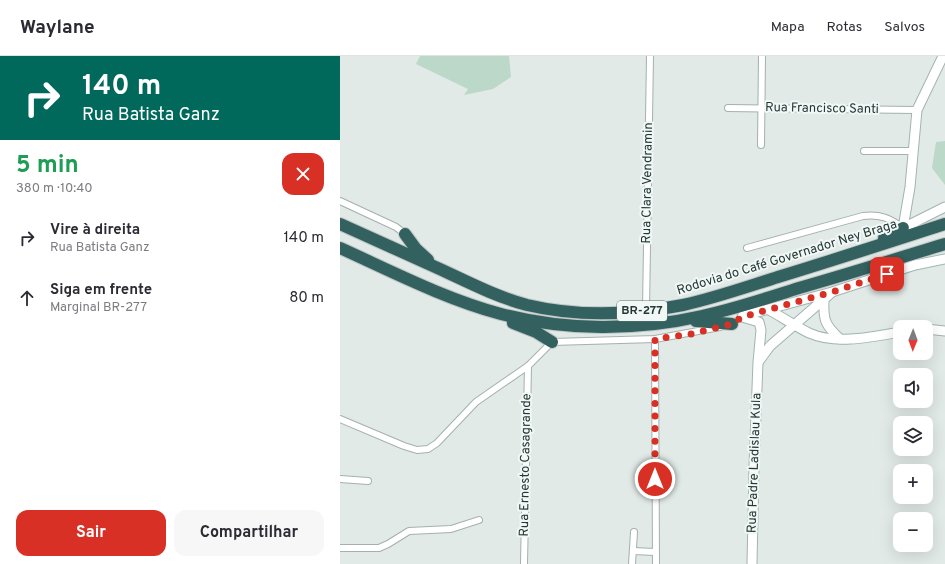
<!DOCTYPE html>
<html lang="pt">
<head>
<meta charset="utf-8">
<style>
	body { margin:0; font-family:Overpass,sans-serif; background:#f7f7f7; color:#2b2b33; height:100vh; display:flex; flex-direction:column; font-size:15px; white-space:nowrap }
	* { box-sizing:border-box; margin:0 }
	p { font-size:13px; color:#7c7c81 }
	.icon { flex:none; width:22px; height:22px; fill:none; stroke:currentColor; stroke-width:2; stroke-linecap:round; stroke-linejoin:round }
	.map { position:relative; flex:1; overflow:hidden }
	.sheet { display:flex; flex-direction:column; background:#fff; width:340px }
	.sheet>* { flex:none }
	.hud { background:#00695c; color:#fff; overflow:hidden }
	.needle { width:26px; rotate:181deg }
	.buttons { position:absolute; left:553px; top:264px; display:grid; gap:8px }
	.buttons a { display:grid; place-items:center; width:40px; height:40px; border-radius:8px; background:#fff; box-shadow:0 4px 16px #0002; font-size:20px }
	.pin { position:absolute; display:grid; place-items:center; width:34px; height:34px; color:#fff; margin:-17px; border-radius:8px; box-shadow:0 2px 6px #0006 }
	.me { position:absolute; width:44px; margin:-22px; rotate:0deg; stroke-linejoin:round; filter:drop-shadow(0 0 3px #0008) }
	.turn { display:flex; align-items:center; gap:14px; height:84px; padding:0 16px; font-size:18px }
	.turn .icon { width:52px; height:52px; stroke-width:2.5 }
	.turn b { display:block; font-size:28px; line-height:34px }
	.round { display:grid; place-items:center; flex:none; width:42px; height:42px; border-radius:12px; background:#f7f7f7 }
	.head { display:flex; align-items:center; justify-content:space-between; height:68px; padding:0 16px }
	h1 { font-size:24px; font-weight:700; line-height:30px; color:#1e9e55 }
	.action { display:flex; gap:8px; margin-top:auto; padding:8px 16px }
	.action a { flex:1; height:46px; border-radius:12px; background:#d93025; color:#fff; font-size:16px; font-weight:700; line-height:46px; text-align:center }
	.action a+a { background:#f7f7f7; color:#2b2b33 }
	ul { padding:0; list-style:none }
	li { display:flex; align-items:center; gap:12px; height:60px; padding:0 16px }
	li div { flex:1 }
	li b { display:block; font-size:15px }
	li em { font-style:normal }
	header { display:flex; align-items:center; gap:24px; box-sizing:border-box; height:56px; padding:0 20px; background:#fff; border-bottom:1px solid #e1e1e2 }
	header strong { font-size:19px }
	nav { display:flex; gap:22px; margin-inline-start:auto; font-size:14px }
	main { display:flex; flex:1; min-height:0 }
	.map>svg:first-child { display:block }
	.green { fill:#bcd8c9 }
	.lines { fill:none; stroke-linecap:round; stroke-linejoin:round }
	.street-casing { stroke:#a4b1ae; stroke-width:8 }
	.secondary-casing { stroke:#a1b4b1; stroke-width:11 }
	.highway-casing { stroke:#c1c7c7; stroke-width:14 }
	.street { stroke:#fff; stroke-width:6 }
	.secondary { stroke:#fff; stroke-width:9 }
	.highway { stroke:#33615f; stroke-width:12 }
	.route { stroke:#d93025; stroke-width:7; stroke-dasharray:0 12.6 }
	.labels { text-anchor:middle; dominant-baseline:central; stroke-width:4; stroke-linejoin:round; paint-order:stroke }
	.shield { fill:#f1f7f5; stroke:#61716f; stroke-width:1 }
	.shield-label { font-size:12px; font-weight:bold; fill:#233836 }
	.street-label { font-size:13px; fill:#233836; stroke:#f1f7f5 }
</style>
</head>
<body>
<header>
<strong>Waylane</strong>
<nav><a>Mapa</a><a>Rotas</a><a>Salvos</a></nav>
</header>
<main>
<section class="sheet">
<div class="hud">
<div class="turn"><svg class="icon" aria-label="right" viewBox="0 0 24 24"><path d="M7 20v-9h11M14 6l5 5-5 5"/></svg><div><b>140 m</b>Rua Batista Ganz</div></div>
</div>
<div class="head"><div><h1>5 min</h1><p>380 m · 10:40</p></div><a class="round" style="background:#d93025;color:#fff"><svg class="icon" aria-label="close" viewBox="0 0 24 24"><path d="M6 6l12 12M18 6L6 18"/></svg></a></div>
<ul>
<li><svg class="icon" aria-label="right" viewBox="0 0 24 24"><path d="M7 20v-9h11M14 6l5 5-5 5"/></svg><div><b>Vire à direita</b><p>Rua Batista Ganz</p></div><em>140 m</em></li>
<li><svg class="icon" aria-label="ahead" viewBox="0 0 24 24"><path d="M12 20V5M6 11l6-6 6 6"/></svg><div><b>Siga em frente</b><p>Marginal BR-277</p></div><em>80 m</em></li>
</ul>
<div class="action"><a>Sair</a><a>Compartilhar</a></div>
</section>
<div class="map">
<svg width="605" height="508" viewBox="0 0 605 508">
	<rect width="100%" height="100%" fill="#e1eae7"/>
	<!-- green -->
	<g class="green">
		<path d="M 80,0 L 169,0 L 171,21 L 153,33 L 124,39 L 128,33 L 76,8 Z"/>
		<path d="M 605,85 L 605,129 L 592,112 L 596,86 Z"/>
	</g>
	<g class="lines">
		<defs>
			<g id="street">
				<path d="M 388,52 L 577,54"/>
				<path d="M 421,89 L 422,0"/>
				<path d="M 524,95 L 573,95"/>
				<path d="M 0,145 L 56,171 L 65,178"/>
				<path d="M 407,192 L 523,160 C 540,158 550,162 563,172"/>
				<path d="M 306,254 L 310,0"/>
				<path d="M 315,283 L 316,508"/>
				<path d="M 0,363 L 64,390 L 77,394 L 88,393 L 97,387 L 136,346 L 188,310 L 212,286 L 315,283 L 380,271"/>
				<path d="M 0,423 L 28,425"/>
				<path d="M 0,492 L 39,492 L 48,488 L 69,475 L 111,473 L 139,464"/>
				<path d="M 293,495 L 315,496"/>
				<path d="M 184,508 L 188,310"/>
				<path d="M 292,508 L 294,476"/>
			</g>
			<g id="secondary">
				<path d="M 563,172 L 570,131 L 577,54 L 603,0"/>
				<path d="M 563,172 L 605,151"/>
				<path d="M 484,244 C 483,264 485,269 500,283"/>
				<path d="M 429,254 C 442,261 455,270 469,277 C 496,289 532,281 560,276"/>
				<path d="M 403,260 L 492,236 L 575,209 L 605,203"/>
				<path d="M 402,261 L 419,266 L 421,274 L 418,306 L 414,411 L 412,508"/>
				<path d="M 586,273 L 605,275"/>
				<path d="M 419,305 L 430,290 L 491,237"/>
			</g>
			<g id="highway">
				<path d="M 0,168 C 34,183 68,199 102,214 C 130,227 157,241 187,249 C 238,261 292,259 343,249 C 375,242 406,231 438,221 C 494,204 549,186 605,168"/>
				<path d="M 65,178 L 76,193 L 88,204"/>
				<path d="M 544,182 L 563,172"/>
				<path d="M 0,192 C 53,216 105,243 161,258 C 226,275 296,275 362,260 C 395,253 427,242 459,232 C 508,218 556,203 605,188"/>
				<path d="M 356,265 L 392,268"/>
				<path d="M 173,267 L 196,276 L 212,286"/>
			</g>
		</defs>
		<!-- street casing -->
		<use href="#street" class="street-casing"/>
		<!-- secondary casing -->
		<use href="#secondary" class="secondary-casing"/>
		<!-- highway casing -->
		<use href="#highway" class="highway-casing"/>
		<!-- street -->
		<use href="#street" class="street"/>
		<!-- secondary -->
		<use href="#secondary" class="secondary"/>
		<!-- highway -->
		<use href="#highway" class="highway"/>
	</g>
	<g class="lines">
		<!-- route -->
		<path class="route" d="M 315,423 L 315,283 L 351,278 L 392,268 L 402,261 L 492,236 L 547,218"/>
	</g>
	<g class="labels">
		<!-- shield labels -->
		<rect class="shield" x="277" y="245" width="50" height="20" rx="3"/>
		<g class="shield-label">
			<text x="302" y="255">BR-277</text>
		</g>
		<!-- street labels -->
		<g class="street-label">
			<text transform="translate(482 53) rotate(1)">Rua Francisco Santi</text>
			<text transform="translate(308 127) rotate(-89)">Rua Clara Vendramin</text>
			<text transform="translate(447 202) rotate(-17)">Rodovia do Café Governador Ney Braga</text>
			<text transform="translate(415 407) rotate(-88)">Rua Padre Ladislau Kula</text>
			<text transform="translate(186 409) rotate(-89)">Rua Ernesto Casagrande</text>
		</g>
	</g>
</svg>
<div class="buttons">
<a><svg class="needle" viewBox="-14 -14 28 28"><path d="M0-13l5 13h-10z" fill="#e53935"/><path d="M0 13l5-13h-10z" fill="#7c7c81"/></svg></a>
<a><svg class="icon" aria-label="sound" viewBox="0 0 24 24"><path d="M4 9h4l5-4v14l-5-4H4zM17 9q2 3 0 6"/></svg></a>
<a><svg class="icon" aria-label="layers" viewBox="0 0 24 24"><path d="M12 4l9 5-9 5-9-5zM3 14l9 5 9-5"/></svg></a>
<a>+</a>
<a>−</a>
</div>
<div class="pin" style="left:547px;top:218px;background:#d93025"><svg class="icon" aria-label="arrive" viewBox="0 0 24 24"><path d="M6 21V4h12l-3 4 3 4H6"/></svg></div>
<svg class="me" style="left:315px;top:423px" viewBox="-20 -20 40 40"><circle r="17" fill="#d93025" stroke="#fff" stroke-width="3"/><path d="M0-11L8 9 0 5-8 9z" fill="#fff"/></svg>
</div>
</main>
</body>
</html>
